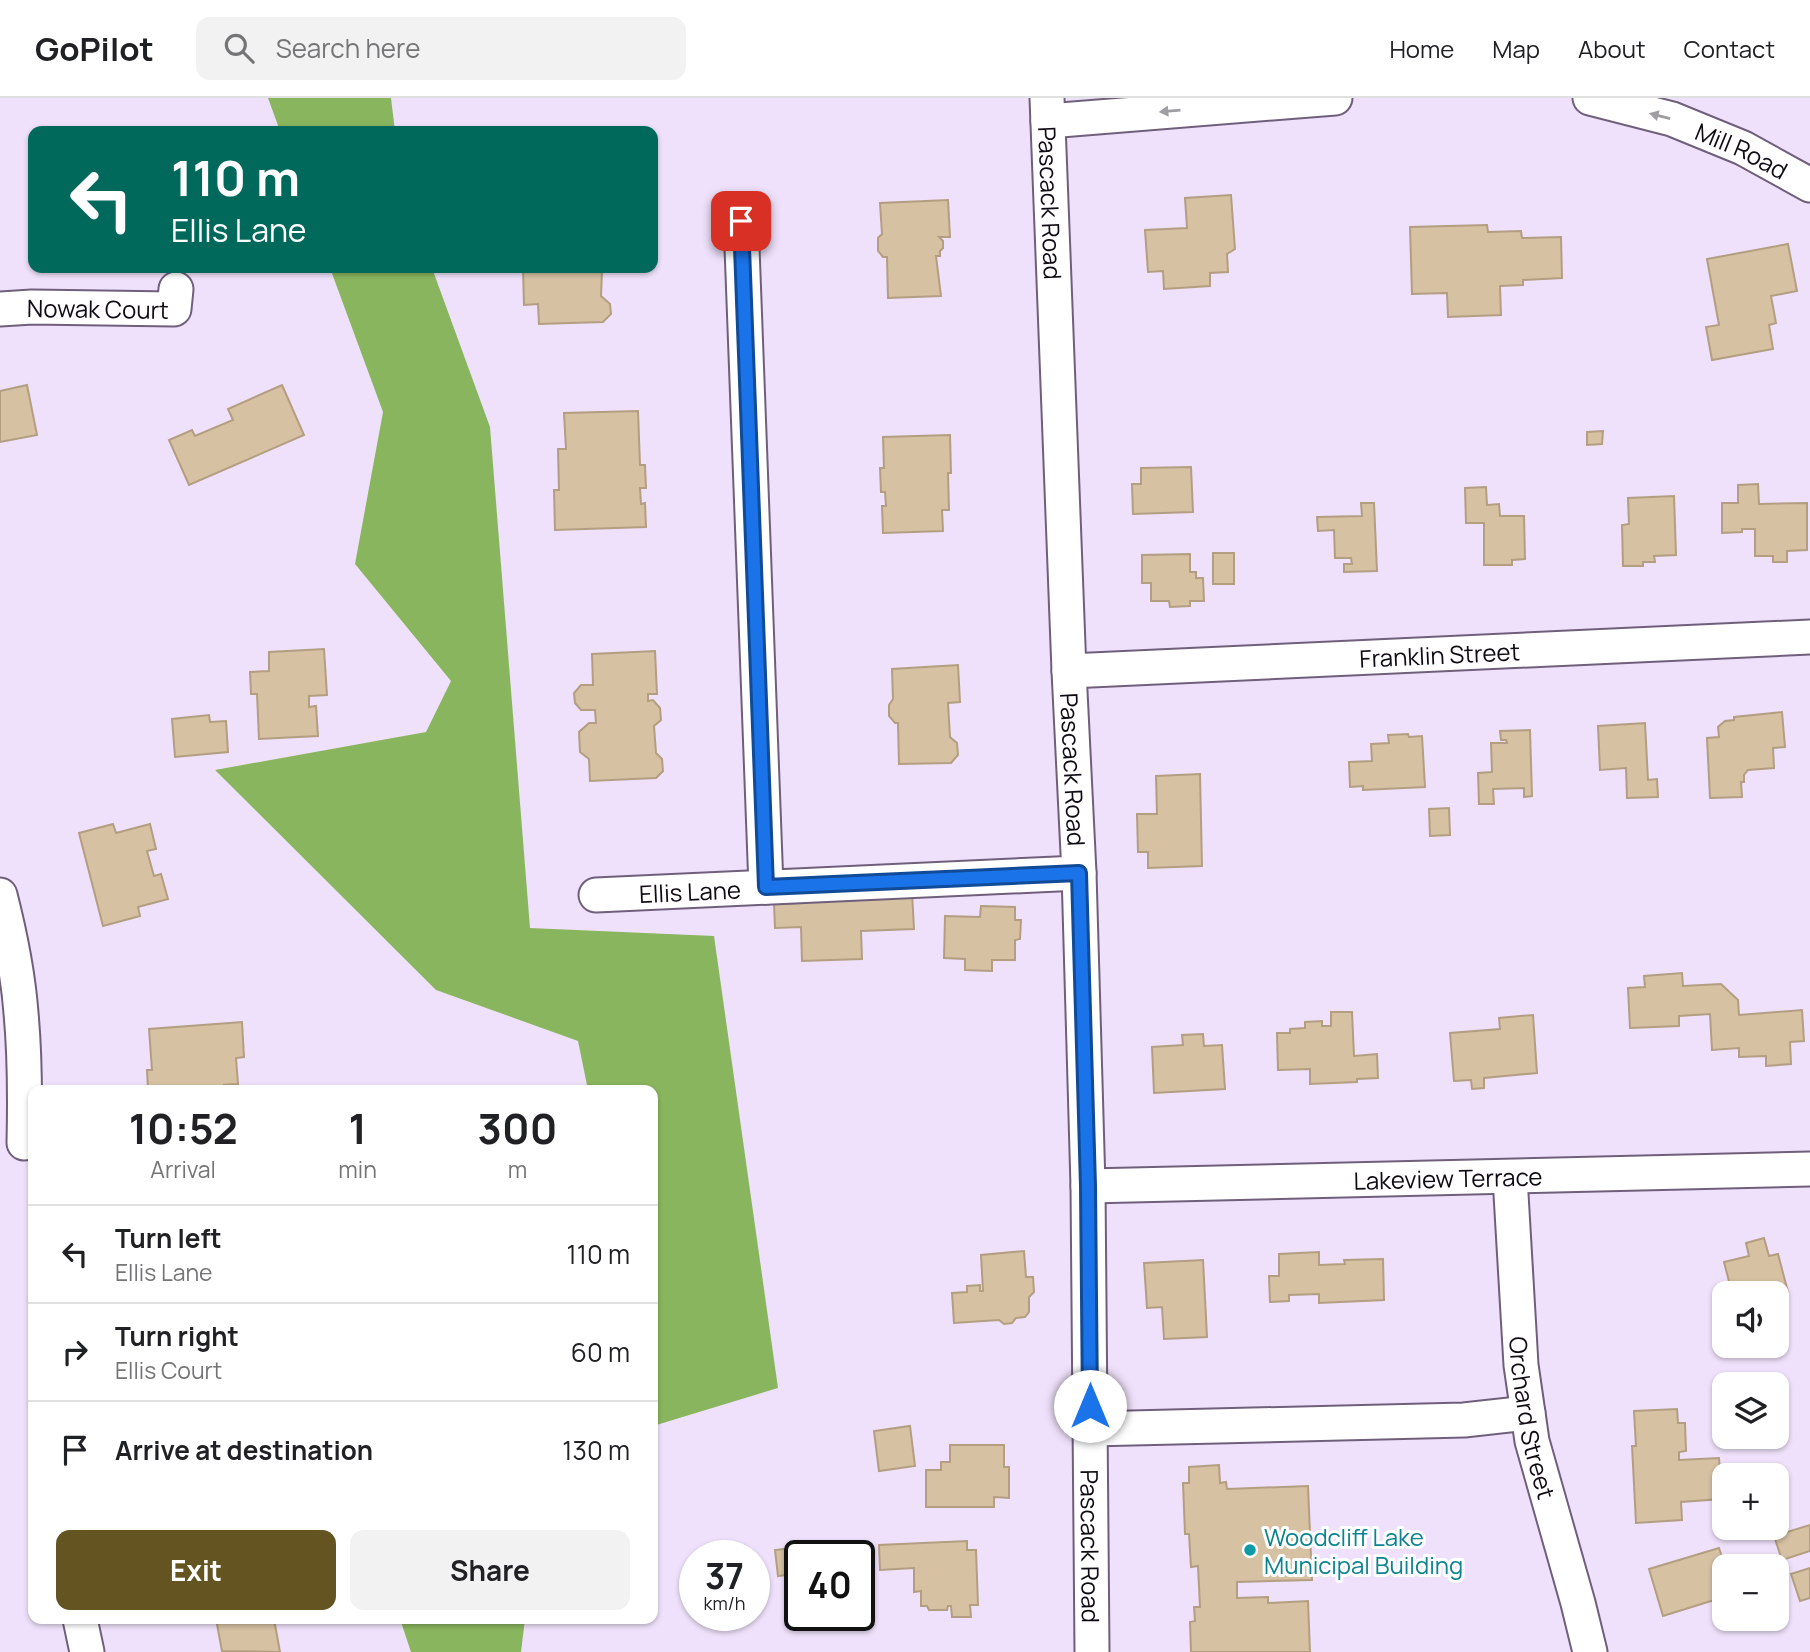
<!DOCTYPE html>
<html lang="en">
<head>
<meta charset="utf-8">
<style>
	body { margin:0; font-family:Manrope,sans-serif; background:#f2f2f2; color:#202124; height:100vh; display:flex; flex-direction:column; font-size:26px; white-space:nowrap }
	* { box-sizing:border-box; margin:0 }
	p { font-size:23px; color:#757577 }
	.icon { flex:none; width:38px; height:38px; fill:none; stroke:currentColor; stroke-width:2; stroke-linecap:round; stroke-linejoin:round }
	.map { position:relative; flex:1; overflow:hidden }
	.side { position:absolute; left:28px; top:987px; width:630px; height:539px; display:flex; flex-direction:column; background:#fff; border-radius:14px; box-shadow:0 2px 5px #0004 }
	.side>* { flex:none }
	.hud { position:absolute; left:28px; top:28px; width:630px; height:147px; border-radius:14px; box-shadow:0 2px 5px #0004; background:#00695c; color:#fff; overflow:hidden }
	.tools { position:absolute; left:1712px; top:1183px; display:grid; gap:14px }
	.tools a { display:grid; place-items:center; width:77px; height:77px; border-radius:14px; background:#fff; box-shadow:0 2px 5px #0004; font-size:35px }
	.speed { position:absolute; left:679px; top:1442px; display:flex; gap:14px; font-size:35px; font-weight:700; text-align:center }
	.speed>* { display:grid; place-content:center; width:91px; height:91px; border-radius:50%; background:#fff; box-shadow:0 2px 5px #0004; line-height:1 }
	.speed small { font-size:18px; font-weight:400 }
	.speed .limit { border:4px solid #111; border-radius:10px; background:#fff; color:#111 }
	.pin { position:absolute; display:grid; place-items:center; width:60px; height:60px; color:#fff; margin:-30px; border-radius:14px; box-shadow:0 4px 10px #0006 }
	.me { position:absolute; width:77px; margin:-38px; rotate:0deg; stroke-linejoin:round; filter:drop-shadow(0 0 5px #0008) }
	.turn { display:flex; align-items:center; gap:24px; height:147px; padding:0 28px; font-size:32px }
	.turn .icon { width:91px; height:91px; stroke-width:2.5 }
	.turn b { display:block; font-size:49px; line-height:60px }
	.eta { display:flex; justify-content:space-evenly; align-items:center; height:119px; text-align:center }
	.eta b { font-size:42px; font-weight:700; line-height:49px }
	.primary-button { display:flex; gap:14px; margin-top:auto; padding:14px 28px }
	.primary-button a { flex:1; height:80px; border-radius:14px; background:#635421; color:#fff; font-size:28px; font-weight:700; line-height:80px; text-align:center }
	.primary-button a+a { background:#f2f2f2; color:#202124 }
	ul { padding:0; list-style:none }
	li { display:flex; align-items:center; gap:21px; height:98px; padding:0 28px; border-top:2px solid #e0e0e0 }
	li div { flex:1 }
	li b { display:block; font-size:26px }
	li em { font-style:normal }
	header { display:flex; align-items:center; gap:42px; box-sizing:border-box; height:98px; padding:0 35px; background:#fff; border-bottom:2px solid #e0e0e0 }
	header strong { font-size:33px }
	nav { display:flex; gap:38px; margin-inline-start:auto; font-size:24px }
	.search { width:490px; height:63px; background:#f2f2f2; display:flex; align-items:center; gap:18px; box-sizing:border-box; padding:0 24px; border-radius:14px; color:#757577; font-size:26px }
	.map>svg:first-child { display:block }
	.forest { fill:#8ab55f }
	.building { fill:#d6c1a3; stroke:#b39e81; stroke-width:2 }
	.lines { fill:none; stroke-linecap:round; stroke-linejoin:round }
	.minor-casing { stroke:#6f5f7b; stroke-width:37 }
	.minor { stroke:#fff; stroke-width:33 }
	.oneway { fill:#9f9da1 }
	.route-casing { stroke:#114b97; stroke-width:18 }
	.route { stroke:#1a73e8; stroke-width:12 }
	.culture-dot { fill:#0f9aa8; stroke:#fff; stroke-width:2.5 }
	.labels { text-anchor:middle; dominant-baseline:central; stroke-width:6; stroke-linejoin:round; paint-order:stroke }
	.street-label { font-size:24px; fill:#100a14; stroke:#fff }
	.culture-label { font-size:24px; fill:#0d838f; stroke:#fff; text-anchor:start }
</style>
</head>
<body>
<header>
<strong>GoPilot</strong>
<div class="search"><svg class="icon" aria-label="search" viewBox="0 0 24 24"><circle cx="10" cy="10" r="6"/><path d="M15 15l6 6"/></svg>Search here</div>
<nav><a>Home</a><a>Map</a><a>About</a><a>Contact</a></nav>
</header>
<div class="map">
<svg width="1810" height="1554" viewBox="0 0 1810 1554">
	<rect width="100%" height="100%" fill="#efe1fb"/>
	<!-- forest -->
	<g class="forest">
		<path d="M 268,0 L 391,0 L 395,33 L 280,33 Z"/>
		<path d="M 330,170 L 432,170 L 490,329 L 530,830 L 714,838 L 778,1290 L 653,1328 L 653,992 L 588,992 L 578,943 L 436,892 L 215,672 L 426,634 L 451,583 L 355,466 L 383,314 Z"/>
		<path d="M 400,1521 L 525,1521 L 521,1554 L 411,1554 Z"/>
	</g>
	<!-- building -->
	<g class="building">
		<path d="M 1231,97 L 1235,151 L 1227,156 L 1228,174 L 1210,175 L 1210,188 L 1164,191 L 1163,173 L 1148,174 L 1145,132 L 1187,130 L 1185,100 Z"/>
		<path d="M 948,102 L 950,139 L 939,139 L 943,143 L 943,150 L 940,153 L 940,158 L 936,158 L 941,198 L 888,200 L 887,159 L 883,159 L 878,153 L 878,140 L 882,136 L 880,105 Z"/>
		<path d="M 1487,127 L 1488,134 L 1521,133 L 1522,140 L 1561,139 L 1562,180 L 1523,182 L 1523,187 L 1500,188 L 1501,217 L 1448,219 L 1447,195 L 1412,196 L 1410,129 Z"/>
		<path d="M 1788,146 L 1797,193 L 1771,198 L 1776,225 L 1769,227 L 1773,251 L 1712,262 L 1706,229 L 1719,227 L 1707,161 Z"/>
		<path d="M 523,170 L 605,170 L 602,173 L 601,198 L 610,206 L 611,216 L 603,224 L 539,226 L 538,206 L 524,207 Z"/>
		<path d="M 27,287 L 37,337 L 0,344 L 0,293 Z"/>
		<path d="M 282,287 L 304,337 L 189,387 L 169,342 L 192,332 L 195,338 L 233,322 L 228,311 Z"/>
		<path d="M 638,313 L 640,367 L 645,367 L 646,390 L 640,390 L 641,406 L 645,405 L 646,429 L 555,432 L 554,392 L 559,392 L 558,351 L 566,351 L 564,315 Z"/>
		<path d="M 1603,333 L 1602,346 L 1587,347 L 1587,334 Z"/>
		<path d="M 950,337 L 951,375 L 948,375 L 949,412 L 942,412 L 943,433 L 883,435 L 882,408 L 886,408 L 885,394 L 881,394 L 880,370 L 884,370 L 883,339 Z"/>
		<path d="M 1191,369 L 1193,414 L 1133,416 L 1132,386 L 1141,386 L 1141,370 Z"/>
		<path d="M 1758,386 L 1759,406 L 1807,405 L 1807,452 L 1787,453 L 1787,464 L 1773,464 L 1773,458 L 1755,458 L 1755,431 L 1742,431 L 1742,434 L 1722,435 L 1722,405 L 1738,405 L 1738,387 Z"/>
		<path d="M 1486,389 L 1487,407 L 1499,406 L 1500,418 L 1524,418 L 1525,461 L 1512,462 L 1512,467 L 1484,467 L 1484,425 L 1466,425 L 1465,390 Z"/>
		<path d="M 1674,398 L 1676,457 L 1654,458 L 1655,464 L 1643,464 L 1643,468 L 1623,468 L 1622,427 L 1629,426 L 1628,400 Z"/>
		<path d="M 1361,405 L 1374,405 L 1377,473 L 1344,474 L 1344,466 L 1352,466 L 1351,460 L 1335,460 L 1334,432 L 1318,433 L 1317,419 L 1362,418 Z"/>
		<rect x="1213" y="455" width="21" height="31"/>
		<path d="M 1190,456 L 1190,474 L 1196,474 L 1196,480 L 1203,480 L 1204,503 L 1190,503 L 1190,508 L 1170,509 L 1169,503 L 1151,503 L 1151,485 L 1142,485 L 1142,457 Z"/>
		<path d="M 324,551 L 327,597 L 309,598 L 309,609 L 316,608 L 318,638 L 259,641 L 257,596 L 251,596 L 250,574 L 269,573 L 269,554 Z"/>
		<path d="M 655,553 L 657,596 L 648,596 L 648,603 L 653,602 L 660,610 L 661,622 L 654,628 L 656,655 L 662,661 L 663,673 L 656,680 L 590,683 L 589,661 L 580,654 L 579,634 L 589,625 L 596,625 L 595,612 L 581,612 L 575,605 L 574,595 L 581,587 L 593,587 L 592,556 Z"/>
		<path d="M 958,567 L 960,604 L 948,605 L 950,639 L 957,645 L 958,657 L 951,665 L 899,666 L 898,625 L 895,625 L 889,618 L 889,607 L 893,601 L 892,571 Z"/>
		<path d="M 1782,614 L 1785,649 L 1773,650 L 1774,670 L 1748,672 L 1744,677 L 1744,684 L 1741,684 L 1742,699 L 1710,700 L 1707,640 L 1719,639 L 1718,629 L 1725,623 L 1734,622 L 1734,619 Z"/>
		<path d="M 209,617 L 210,624 L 226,623 L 228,654 L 175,659 L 172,621 Z"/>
		<path d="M 1645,625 L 1648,682 L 1657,681 L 1658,699 L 1627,700 L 1626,670 L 1600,672 L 1598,628 Z"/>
		<path d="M 1530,632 L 1532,698 L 1524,699 L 1524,690 L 1493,691 L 1494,706 L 1479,706 L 1478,675 L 1492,674 L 1491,645 L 1507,645 L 1506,642 L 1501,642 L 1500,633 Z"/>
		<path d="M 1408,636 L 1409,639 L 1422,638 L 1425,689 L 1363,692 L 1363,688 L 1350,689 L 1349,664 L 1372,663 L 1371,646 L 1389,645 L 1388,637 Z"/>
		<path d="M 1200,676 L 1202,768 L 1148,770 L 1148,754 L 1138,754 L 1137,716 L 1157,716 L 1156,678 Z"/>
		<path d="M 1449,710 L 1450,737 L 1430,738 L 1429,711 Z"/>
		<path d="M 113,726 L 116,735 L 150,726 L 156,751 L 147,753 L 154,778 L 161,776 L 168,801 L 138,809 L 140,818 L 103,828 L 79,735 Z"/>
		<path d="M 912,794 L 914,831 L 861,833 L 862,861 L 802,863 L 801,829 L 775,830 L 774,806 L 803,805 L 803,800 L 865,796 L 866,802 L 881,801 L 880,795 Z"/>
		<path d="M 981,808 L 1015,809 L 1015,822 L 1021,822 L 1020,841 L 1015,842 L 1015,862 L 992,862 L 992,873 L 965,872 L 965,861 L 944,860 L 945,818 L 980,819 Z"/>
		<path d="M 1682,875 L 1683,888 L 1721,886 L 1738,902 L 1739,917 L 1802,912 L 1804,943 L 1790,944 L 1791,966 L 1766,968 L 1766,958 L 1739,959 L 1739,950 L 1712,952 L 1710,916 L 1679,918 L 1679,928 L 1630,930 L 1628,890 L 1645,889 L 1644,878 Z"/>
		<path d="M 1331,914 L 1352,914 L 1354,958 L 1377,956 L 1378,980 L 1357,981 L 1357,984 L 1310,986 L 1310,971 L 1278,972 L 1277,935 L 1290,935 L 1290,931 L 1305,930 L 1305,924 L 1322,923 L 1322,928 L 1331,928 Z"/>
		<path d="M 1533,917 L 1537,975 L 1484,980 L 1484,990 L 1472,991 L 1471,982 L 1454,983 L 1450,935 L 1500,931 L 1499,920 Z"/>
		<path d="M 242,924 L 244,959 L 236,960 L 238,986 L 224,987 L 224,992 L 148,992 L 147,972 L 152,972 L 149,931 Z"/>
		<path d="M 1203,936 L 1204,948 L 1222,947 L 1225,991 L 1154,995 L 1152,949 L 1183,947 L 1182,937 Z"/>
		<path d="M 1764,1140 L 1769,1158 L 1778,1156 L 1788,1194 L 1776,1197 L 1776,1195 L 1732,1195 L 1724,1164 L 1749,1158 L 1746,1145 Z"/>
		<path d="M 1024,1153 L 1026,1179 L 1033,1179 L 1034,1194 L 1029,1199 L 1029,1214 L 1025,1219 L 1016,1220 L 1012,1225 L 1004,1226 L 999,1222 L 954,1225 L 952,1195 L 967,1194 L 967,1188 L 980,1187 L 980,1193 L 983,1193 L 981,1157 Z"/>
		<path d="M 1319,1154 L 1319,1167 L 1345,1166 L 1344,1162 L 1383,1161 L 1384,1202 L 1319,1205 L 1319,1196 L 1289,1197 L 1289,1203 L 1270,1204 L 1269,1178 L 1279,1178 L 1279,1156 Z"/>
		<path d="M 1203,1162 L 1207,1239 L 1164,1241 L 1162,1209 L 1147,1210 L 1144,1165 Z"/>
		<path d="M 1677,1311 L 1678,1325 L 1685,1325 L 1686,1353 L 1679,1354 L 1679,1362 L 1719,1360 L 1722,1401 L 1681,1404 L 1682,1422 L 1636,1425 L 1632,1348 L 1636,1348 L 1634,1313 Z"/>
		<path d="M 910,1328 L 915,1368 L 879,1373 L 874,1333 Z"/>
		<path d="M 950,1347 L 1004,1347 L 1004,1369 L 1009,1369 L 1009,1400 L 994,1399 L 994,1409 L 926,1409 L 926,1372 L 941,1372 L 941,1364 L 950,1364 Z"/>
		<path d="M 1219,1367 L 1220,1385 L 1226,1384 L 1227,1391 L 1308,1388 L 1312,1482 L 1237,1484 L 1237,1500 L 1268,1499 L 1268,1505 L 1308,1503 L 1310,1554 L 1191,1554 L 1190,1524 L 1195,1523 L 1194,1509 L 1200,1509 L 1198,1468 L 1191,1469 L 1189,1436 L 1185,1436 L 1183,1385 L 1189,1385 L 1189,1369 Z"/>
		<path d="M 1810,1427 L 1810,1453 L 1782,1462 L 1774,1438 Z"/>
		<path d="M 967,1443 L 967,1452 L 976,1452 L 978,1507 L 970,1507 L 971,1519 L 952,1519 L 951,1508 L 948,1508 L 947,1512 L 929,1512 L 927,1508 L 921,1508 L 921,1493 L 914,1494 L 914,1470 L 880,1472 L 879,1447 Z"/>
		<path d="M 831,1445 L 833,1458 L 800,1458 L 800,1480 L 793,1481 L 793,1476 L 778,1478 L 775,1452 Z"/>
		<path d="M 1719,1450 L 1725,1468 L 1724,1499 L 1663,1518 L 1649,1471 Z"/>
		<path d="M 1810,1470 L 1810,1500 L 1800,1503 L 1791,1476 Z"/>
		<path d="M 216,1521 L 274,1521 L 280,1554 L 222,1553 Z"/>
	</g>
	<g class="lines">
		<defs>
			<g id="minor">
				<path id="s1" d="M 1047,0 L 1069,573 L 1079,775 L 1088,1088 L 1092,1554"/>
				<path id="s2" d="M 1590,0 L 1672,21 L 1743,50 L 1810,87"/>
				<path d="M 1048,23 L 1335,0"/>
				<path d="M 741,123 L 766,789"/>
				<path id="s3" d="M 0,211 L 32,209 L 174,211 L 176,191"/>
				<path id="s4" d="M 1069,573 L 1810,539"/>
				<path d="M 0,797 C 10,836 18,875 21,915 C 25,958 25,1002 24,1045"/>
				<path id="s5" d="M 596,797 L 1079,775"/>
				<path id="s6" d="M 1510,1079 L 1521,1267 L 1532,1343 L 1578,1505 L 1590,1554"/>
				<path id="s7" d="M 1088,1088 L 1810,1071"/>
				<path d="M 1090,1331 L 1464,1322 L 1528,1315"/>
				<path d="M 80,1521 L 87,1554"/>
			</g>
		</defs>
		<!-- minor casing -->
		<use href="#minor" class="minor-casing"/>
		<!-- minor -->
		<use href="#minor" class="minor"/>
	</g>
	<!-- one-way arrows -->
	<defs><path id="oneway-solid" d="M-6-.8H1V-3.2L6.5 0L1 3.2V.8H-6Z" transform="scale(1.75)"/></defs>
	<g class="oneway">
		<use href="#oneway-solid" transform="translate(1170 13) rotate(175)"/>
		<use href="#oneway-solid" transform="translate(1660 18) rotate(-166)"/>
	</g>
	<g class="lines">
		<defs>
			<path id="route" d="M 741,123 L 766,789 L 1079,775 L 1088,1088 L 1090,1308"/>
		</defs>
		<!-- route casing -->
		<use href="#route" class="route-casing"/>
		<!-- route -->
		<use href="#route" class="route"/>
	</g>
	<!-- markers -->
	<circle class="culture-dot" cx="1250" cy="1452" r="7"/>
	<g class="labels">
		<!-- street labels -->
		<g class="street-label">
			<text stroke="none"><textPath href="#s2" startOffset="161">Mill Road</textPath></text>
			<text stroke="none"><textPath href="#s1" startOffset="105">Pascack Road</textPath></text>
			<text stroke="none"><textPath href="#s3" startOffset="98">Nowak Court</textPath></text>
			<text stroke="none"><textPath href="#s4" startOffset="371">Franklin Street</textPath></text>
			<text stroke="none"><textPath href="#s1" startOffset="672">Pascack Road</textPath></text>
			<text stroke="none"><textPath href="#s5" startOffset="94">Ellis Lane</textPath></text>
			<text stroke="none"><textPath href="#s7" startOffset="360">Lakeview Terrace</textPath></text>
			<text stroke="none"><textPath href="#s6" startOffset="242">Orchard Street</textPath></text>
			<text stroke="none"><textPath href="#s1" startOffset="1449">Pascack Road</textPath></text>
		</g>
		<!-- culture labels -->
		<g class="culture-label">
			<text x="1264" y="1438">Woodcliff Lake<tspan x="1264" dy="28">Municipal Building</tspan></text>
		</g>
	</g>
</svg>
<div class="tools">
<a><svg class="icon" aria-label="sound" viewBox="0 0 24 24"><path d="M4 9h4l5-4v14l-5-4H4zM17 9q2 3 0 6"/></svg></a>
<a><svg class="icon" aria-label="layers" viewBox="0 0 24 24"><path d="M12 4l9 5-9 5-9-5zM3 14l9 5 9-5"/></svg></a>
<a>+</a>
<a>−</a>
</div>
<div class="speed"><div>37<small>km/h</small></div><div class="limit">40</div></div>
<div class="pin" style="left:741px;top:123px;background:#d93025"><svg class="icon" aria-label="arrive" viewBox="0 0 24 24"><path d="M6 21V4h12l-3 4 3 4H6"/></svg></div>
<svg class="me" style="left:1090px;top:1308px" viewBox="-20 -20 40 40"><circle r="19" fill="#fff"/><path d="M0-13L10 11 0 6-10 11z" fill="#1a73e8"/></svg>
<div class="hud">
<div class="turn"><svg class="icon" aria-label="left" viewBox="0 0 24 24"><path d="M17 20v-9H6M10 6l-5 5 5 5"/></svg><div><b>110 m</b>Ellis Lane</div></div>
</div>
<section class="side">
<div class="eta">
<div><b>10:52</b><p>Arrival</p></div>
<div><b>1</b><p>min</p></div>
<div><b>300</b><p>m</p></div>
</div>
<ul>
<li><svg class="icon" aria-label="left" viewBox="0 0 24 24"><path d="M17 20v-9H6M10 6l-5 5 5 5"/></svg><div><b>Turn left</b><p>Ellis Lane</p></div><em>110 m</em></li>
<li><svg class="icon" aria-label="right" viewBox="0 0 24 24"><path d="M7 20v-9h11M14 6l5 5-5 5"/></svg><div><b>Turn right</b><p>Ellis Court</p></div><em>60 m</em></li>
<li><svg class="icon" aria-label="arrive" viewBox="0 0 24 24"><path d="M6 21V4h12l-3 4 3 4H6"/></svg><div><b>Arrive at destination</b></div><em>130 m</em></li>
</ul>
<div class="primary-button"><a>Exit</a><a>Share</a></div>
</section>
</div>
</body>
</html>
